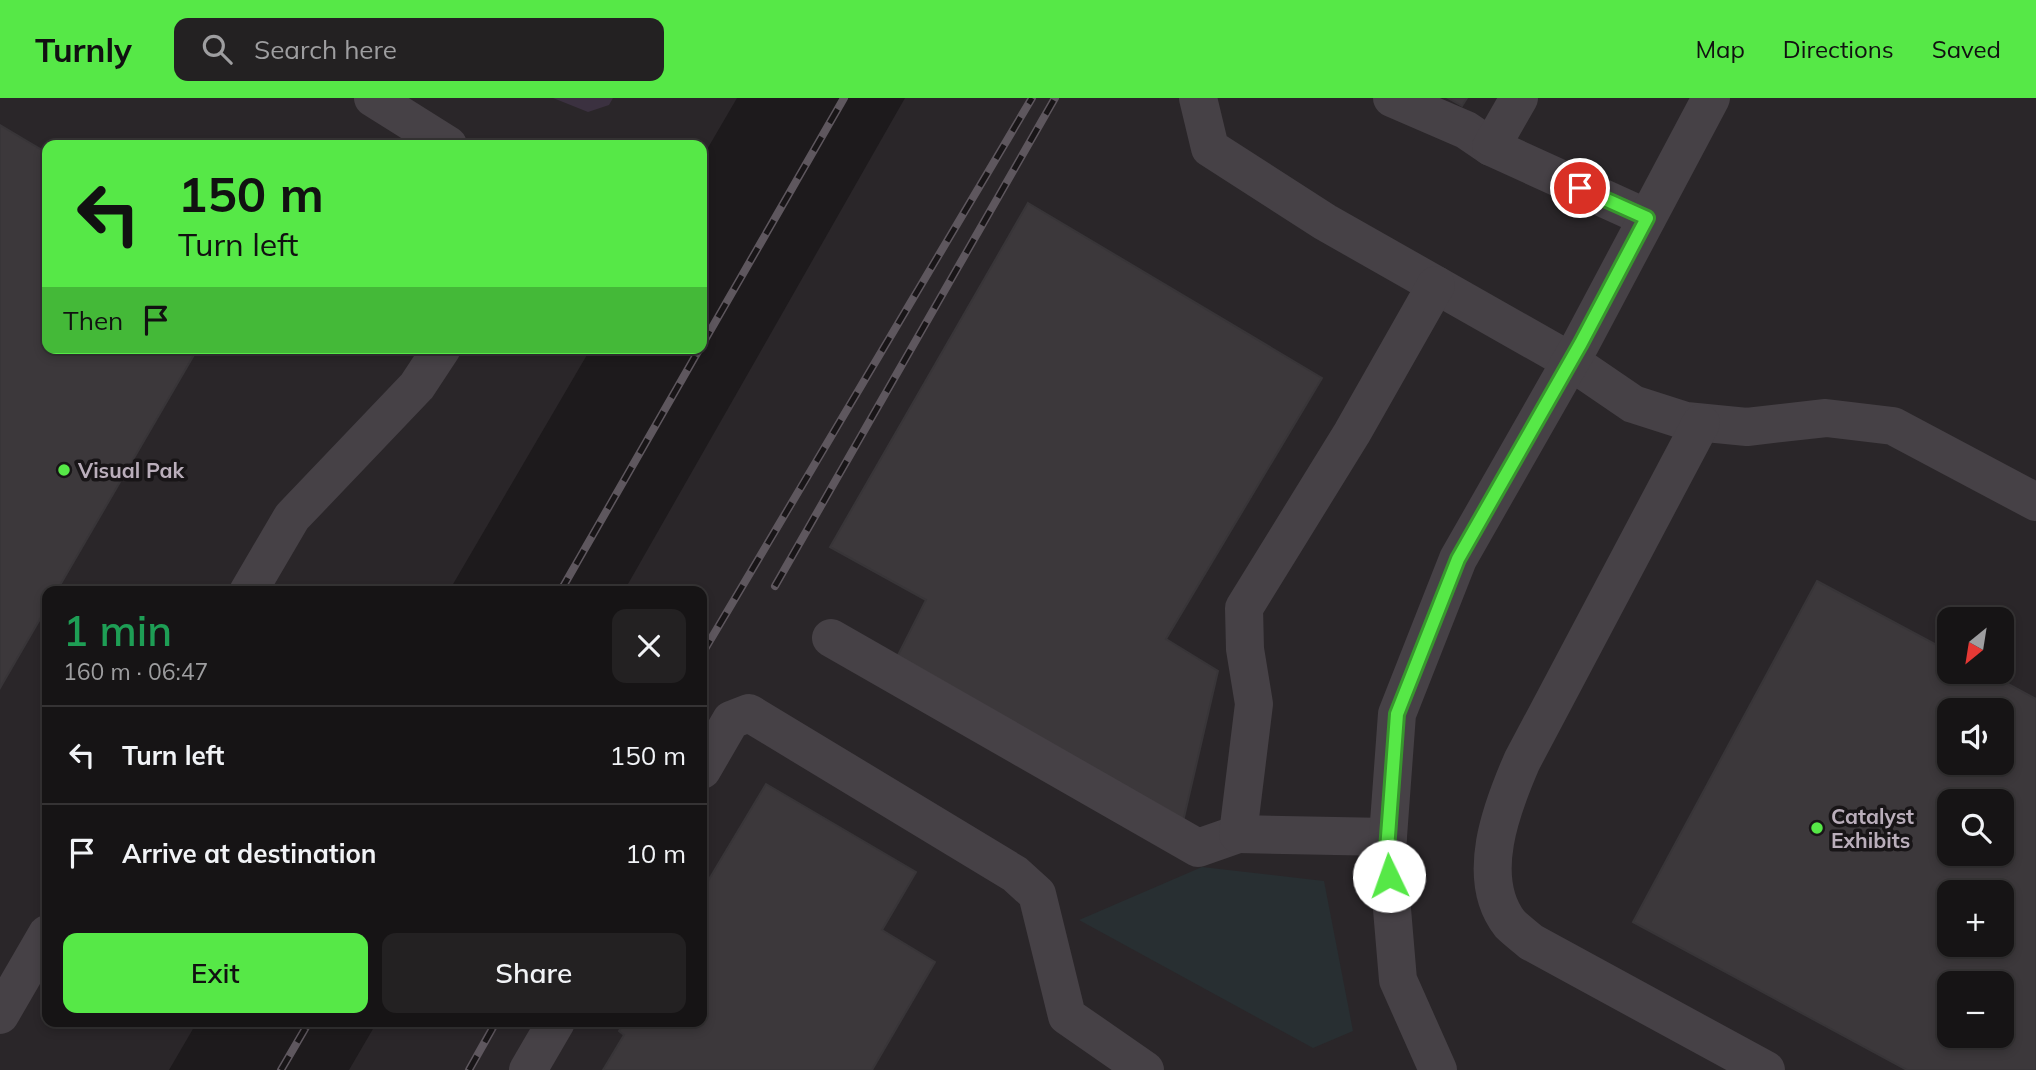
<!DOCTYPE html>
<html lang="en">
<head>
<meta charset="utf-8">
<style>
	body { margin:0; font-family:Mulish,sans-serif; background:#232122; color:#f1f3f6; height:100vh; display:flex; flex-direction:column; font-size:26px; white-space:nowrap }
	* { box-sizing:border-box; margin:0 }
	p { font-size:23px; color:#9e9ea0 }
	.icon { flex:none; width:38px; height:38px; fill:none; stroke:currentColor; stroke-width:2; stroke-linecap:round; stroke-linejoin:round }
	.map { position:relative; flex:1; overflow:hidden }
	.sheet { position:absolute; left:42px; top:488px; width:665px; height:441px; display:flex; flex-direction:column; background:#161415; border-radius:14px; box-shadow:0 4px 10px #0003,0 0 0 2px #353334 }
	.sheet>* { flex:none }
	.top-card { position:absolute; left:42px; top:42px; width:665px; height:214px; border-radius:14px; box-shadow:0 4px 10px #0003,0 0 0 2px #353334; background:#56e847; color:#111; overflow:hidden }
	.needle { width:46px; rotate:210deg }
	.fabs { position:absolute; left:1937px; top:509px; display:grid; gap:14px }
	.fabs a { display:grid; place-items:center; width:77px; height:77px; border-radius:14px; background:#161415; box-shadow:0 4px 10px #0003,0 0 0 2px #353334; font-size:35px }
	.pin { position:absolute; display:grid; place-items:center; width:60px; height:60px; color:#fff; margin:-30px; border:4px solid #fff; border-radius:50%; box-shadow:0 2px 7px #0007 }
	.me { position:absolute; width:77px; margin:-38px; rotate:357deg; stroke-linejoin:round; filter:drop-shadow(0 0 5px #0008) }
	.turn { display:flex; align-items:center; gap:24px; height:147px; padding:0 21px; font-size:32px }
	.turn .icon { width:91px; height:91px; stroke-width:2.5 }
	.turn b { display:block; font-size:49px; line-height:60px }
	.then { display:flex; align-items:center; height:66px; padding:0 21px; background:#0003; gap:14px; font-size:26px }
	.round { display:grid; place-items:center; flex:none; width:74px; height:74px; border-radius:14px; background:#232122 }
	.headline { display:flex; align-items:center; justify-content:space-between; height:119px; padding:0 21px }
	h1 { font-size:42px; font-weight:600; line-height:52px; color:#1e9e55 }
	.primary-button { display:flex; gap:14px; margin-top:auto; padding:14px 21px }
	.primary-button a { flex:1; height:80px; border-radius:14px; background:#56e847; color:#111; font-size:28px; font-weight:600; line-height:80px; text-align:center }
	.primary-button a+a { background:#232122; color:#f1f3f6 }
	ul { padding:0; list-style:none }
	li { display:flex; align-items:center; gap:21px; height:98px; padding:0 21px; border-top:2px solid #353334 }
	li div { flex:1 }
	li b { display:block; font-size:26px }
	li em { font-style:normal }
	header { display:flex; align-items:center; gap:42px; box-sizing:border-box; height:98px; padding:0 35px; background:#56e847; color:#111 }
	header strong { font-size:33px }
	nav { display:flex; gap:38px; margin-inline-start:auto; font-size:24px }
	.search { width:490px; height:63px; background:#232122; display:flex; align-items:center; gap:18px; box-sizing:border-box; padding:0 24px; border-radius:14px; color:#9e9ea0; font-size:26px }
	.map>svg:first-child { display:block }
	.built { fill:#2a2629; fill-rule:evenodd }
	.green { fill:#282f32 }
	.water { fill:#3b3140 }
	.building { fill:#3c383b; stroke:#383538; stroke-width:2; fill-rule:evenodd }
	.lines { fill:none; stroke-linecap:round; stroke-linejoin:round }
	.minor { stroke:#464146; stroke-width:38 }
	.rail-casing { stroke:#5e575e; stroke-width:8 }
	.rail { stroke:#181517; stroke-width:5; stroke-dasharray:16; stroke-linecap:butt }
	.route-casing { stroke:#38972e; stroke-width:18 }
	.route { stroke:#56e847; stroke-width:12 }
	.poi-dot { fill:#56e847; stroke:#181517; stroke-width:2.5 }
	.labels { text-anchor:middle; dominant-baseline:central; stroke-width:7; stroke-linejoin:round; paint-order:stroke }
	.poi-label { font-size:21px; font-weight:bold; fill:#baaebb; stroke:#181517; text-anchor:start }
</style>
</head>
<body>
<header>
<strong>Turnly</strong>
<div class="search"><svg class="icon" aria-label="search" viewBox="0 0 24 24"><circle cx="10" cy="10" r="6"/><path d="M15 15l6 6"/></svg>Search here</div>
<nav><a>Map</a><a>Directions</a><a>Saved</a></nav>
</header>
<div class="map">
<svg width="2036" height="972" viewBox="0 0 2036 972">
	<rect width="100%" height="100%" fill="#1d1a1c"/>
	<!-- built -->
	<g class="built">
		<path d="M 0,0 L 737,0 L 702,60 L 702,47 L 47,47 L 47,250 L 591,250 L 449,493 L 47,494 L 47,924 L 197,924 L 169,972 L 0,972 Z"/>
		<path d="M 905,0 L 2036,0 L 2036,972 L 349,972 L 377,924 L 702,924 L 702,494 L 624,493 ZM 1950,522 L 2002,522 L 2002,574 L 1950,574 ZM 1950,612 L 2002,612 L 2002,665 L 1950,665 ZM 1950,704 L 2002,704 L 2002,756 L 1950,756 ZM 1950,794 L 2002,794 L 2002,847 L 1950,847 ZM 1950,886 L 2002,886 L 2002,938 L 1950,938 Z"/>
	</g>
	<!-- green -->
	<path class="green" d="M 1202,769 L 1324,783 L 1353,933 L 1313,950 L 1079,822 Z"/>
	<!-- water -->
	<path class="water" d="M 553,0 L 613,0 L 609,7 L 588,14 Z"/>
	<!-- building -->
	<g class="building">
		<path d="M 1448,0 L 1467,0 L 1462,8 Z"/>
		<path d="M 0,27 L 47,55 L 47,250 L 198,250 L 56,494 L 47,494 L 47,509 L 0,590 Z"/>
		<path d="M 1028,105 L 1322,280 L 1166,541 L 1218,573 L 1182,728 L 897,559 L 926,502 L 830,449 Z"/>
		<path d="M 1817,483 L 1950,554 L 1950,574 L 1986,574 L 2036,601 L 2036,972 L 1907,972 L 1633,824 ZM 1950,612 L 2002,612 L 2002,665 L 1950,665 ZM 1950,704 L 2002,704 L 2002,756 L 1950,756 ZM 1950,794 L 2002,794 L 2002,847 L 1950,847 ZM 1950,886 L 2002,886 L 2002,938 L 1950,938 Z"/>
		<path d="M 766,686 L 916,774 L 882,832 L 935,864 L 872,972 L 603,972 L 624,937 L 619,933 L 624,924 L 702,924 L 702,793 Z"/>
	</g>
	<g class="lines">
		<!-- minor -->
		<g class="minor">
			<path d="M 373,0 L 448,47"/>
			<path d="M 1198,0 L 1210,50 L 1325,124 L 1570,263 L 1633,306 L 1686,323 L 1747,329 L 1826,320 L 1893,328 L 2036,404"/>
			<path d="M 1392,0 L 1466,32 L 1491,49"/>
			<path d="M 1519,0 L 1491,49 L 1647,120"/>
			<path d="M 1701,325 L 1522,663 C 1502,709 1474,780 1510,826 C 1516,832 1524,838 1531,844 L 1766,972"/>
			<path d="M 248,494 L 292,419 L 417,288 L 442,250"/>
			<path d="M 831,540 L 1198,750 L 1238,736"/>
			<path d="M 702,672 L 731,622 L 749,615 L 1015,776 L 1037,796 L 1067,918 L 1145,972"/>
			<path d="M 1388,739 L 1238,736 L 1254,606 L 1245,551 L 1244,510 L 1352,335 L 1436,187"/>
			<path d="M 0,917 L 47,836"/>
			<path d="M 528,972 L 556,924"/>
			<path d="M 1438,972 L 1398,882 L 1387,752 L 1397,616 L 1458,461 L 1581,245 L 1711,0"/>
		</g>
		<defs>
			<g id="rail">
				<path d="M 702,247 L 844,0"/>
				<path d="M 775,488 L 1055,0"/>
				<path d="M 560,494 L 700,250"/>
				<path d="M 702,556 L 1032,0"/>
				<path d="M 281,972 L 309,924"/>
				<path d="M 469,972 L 496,924"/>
			</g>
		</defs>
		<!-- rail casing -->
		<use href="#rail" class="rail-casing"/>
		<!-- rail -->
		<use href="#rail" class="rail"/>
	</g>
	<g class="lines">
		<defs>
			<path id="route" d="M 1389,778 L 1387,752 L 1397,616 L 1458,461 L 1581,245 L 1647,120 L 1580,90"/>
		</defs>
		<!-- route casing -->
		<use href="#route" class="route-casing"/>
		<!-- route -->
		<use href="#route" class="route"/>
	</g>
	<!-- markers -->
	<g class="poi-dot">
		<circle cx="64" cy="372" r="7"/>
		<circle cx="1817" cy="730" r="7"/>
	</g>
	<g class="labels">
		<!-- poi labels -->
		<g class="poi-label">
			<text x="78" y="372">Visual Pak</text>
			<text x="1831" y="718">Catalyst<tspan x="1831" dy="24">Exhibits</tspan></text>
		</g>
	</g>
</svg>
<div class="fabs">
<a><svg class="needle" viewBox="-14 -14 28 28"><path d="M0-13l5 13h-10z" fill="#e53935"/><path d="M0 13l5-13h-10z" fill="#9e9ea0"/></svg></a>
<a><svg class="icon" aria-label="sound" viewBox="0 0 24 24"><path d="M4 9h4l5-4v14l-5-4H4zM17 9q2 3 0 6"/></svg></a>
<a><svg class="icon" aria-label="search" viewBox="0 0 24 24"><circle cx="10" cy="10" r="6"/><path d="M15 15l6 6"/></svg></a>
<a>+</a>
<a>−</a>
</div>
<div class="pin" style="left:1580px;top:90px;background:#d93025"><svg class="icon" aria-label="arrive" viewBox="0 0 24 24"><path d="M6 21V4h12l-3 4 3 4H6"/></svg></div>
<svg class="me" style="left:1389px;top:778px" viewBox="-20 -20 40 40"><circle r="19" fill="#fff"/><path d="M0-13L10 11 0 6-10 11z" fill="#56e847"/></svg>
<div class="top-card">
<div class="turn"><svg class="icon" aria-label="left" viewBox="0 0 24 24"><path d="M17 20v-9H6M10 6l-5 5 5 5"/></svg><div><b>150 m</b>Turn left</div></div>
<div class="then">Then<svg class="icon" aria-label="arrive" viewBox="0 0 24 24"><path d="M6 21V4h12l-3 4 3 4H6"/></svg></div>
</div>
<section class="sheet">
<div class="headline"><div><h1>1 min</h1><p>160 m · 06:47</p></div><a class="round"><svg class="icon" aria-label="close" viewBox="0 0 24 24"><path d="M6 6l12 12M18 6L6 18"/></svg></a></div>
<ul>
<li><svg class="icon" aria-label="left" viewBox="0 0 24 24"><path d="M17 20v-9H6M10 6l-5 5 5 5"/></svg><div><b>Turn left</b></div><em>150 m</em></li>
<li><svg class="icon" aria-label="arrive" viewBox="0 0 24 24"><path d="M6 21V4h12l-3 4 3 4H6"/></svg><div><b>Arrive at destination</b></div><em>10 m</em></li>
</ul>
<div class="primary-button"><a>Exit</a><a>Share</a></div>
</section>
</div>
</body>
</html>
